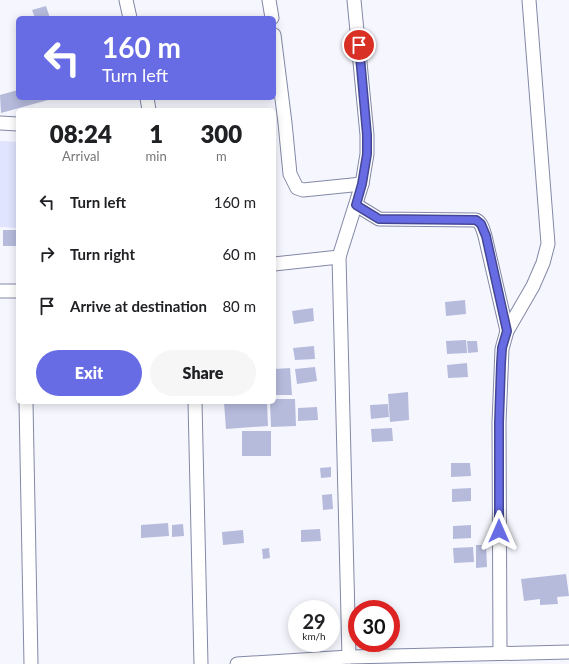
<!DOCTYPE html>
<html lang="en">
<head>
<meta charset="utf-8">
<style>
	body { margin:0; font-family:Lato,sans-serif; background:#f6f6f6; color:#202124; height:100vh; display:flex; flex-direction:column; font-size:15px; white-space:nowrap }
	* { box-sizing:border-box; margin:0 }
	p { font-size:13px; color:#757577 }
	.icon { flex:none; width:22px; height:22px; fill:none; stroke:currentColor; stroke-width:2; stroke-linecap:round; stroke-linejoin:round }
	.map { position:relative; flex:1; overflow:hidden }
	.drawer { position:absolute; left:16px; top:108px; width:260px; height:296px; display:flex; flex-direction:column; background:#fff; border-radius:6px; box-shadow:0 2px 10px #0003 }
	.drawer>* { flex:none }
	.banner { position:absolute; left:16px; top:16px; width:260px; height:84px; border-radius:6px; box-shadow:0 2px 10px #0003; background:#676be4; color:#fff; overflow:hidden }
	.speed { position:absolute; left:288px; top:600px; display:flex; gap:8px; font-size:20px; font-weight:700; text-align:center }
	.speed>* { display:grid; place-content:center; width:52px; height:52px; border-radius:50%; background:#fff; box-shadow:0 2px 10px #0003; line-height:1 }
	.speed small { font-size:10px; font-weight:400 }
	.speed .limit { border:6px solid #d22; background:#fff; color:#111 }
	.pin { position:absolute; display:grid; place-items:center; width:34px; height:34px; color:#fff; margin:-17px; border:2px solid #fff; border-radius:50%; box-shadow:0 1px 4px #0007 }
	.me { position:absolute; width:44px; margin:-22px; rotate:0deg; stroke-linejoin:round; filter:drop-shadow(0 0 3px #0008) }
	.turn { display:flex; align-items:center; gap:14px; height:84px; padding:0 20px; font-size:18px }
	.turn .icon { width:52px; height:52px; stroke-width:2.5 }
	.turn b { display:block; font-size:28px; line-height:34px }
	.eta { display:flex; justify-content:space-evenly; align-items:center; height:68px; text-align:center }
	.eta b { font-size:24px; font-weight:800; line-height:28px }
	.action { display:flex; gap:8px; margin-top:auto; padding:8px 20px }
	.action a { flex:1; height:46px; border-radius:24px; background:#676be4; color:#fff; font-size:16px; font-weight:800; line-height:46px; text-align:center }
	.action a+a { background:#f6f6f6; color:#202124 }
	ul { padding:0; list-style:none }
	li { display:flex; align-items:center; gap:12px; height:52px; padding:0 20px }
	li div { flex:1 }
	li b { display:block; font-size:15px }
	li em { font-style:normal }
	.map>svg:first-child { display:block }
	.green { fill:#e0e4fe }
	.building { fill:#b6bbdc }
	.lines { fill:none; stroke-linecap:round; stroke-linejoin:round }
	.minor-casing { stroke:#8388a6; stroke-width:15 }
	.minor { stroke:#fff; stroke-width:13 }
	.route-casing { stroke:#434694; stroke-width:10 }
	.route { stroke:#676be4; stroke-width:7 }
</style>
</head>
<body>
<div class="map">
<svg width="569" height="664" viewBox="0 0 569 664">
	<rect width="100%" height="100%" fill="#f6f7fe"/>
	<!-- green -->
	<path class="green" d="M 0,141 L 18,142 L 18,228 L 0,227 Z"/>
	<!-- building -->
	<g class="building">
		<path d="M 46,6 L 50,18 L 35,18 L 32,10 Z"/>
		<path d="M 18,90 L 18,98 L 47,98 L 48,100 L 1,113 L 0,95 Z"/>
		<rect x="3" y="230" width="15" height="16"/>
		<path d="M 465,300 L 466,314 L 446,316 L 445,302 Z"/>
		<path d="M 313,308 L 314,321 L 294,324 L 292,311 Z"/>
		<path d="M 466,340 L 467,353 L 447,354 L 446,341 Z"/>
		<path d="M 467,341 L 477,341 L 478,352 L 468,353 Z"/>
		<path d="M 314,346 L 315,359 L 295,360 L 293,348 Z"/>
		<path d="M 467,363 L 468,377 L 448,378 L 447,365 Z"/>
		<path d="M 315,367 L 317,381 L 297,384 L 295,369 Z"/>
		<path d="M 290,368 L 292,395 L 274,395 L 274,369 Z"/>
		<path d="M 408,392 L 409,420 L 390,422 L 388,394 Z"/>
		<path d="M 274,399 L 295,399 L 296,426 L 271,427 L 270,402 L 274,402 Z"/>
		<path d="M 267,402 L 268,426 L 226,429 L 224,403 Z"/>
		<path d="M 388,404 L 389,417 L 371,419 L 370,405 Z"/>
		<path d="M 317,407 L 318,420 L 298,421 L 298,408 Z"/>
		<path d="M 392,428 L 393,441 L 372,442 L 371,429 Z"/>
		<rect x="242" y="431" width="29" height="25"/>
		<path d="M 451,463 L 470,463 L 471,476 L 451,477 Z"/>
		<path d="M 331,467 L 331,477 L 321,478 L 320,468 Z"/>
		<path d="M 471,488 L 471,501 L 452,502 L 452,489 Z"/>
		<path d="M 332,494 L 333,509 L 323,510 L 322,495 Z"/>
		<path d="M 168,523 L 169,536 L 141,538 L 141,525 Z"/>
		<path d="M 183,524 L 184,536 L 172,537 L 172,525 Z"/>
		<path d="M 471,525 L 471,538 L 453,539 L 453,526 Z"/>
		<path d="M 320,529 L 321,541 L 301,542 L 301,530 Z"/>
		<path d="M 243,530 L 244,543 L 223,545 L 222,532 Z"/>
		<path d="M 476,545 L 486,545 L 487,567 L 476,568 Z"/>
		<path d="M 473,547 L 474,562 L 454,563 L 453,548 Z"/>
		<path d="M 269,548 L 270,558 L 263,559 L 262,549 Z"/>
		<path d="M 566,574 L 569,596 L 557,597 L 558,604 L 540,605 L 540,599 L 524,601 L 521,579 Z"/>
	</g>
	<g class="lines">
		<defs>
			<g id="minor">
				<path d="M 126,0 L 130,18"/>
				<path d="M 269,0 L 272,18"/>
				<path d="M 274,35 L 285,123 L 290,174 L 297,188 L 303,190 L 362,184"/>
				<path d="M 147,98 L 149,110"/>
				<path d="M 0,123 L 18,124"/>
				<path d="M 356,205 L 379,219 L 476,220 C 482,223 483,230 485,236 L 507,331"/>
				<path d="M 274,264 L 339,257"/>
				<path d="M 0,291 L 18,291"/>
				<path d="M 26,402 L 31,664"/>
				<path d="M 195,402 L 201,664"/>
				<path d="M 500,653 L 499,423 L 502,349 L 507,331 L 533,286 L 543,263 L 548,244 L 529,0"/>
				<path d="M 349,657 L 339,257 L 362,184 L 367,154 L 367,135 L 354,0"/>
				<path d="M 237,664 L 349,657 L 569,652"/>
			</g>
		</defs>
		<!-- minor casing -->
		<use href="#minor" class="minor-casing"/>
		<!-- minor -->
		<use href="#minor" class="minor"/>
	</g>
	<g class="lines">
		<defs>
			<path id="route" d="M 359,45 L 367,135 L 367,154 L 362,184 L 356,205 L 379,219 L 476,220 L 481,224 L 486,236 L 507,331 L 502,348 L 501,364 L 499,423 L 499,531"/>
		</defs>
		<!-- route casing -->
		<use href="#route" class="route-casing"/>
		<!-- route -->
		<use href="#route" class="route"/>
	</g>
</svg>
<div class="speed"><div>29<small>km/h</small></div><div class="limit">30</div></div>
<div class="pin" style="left:359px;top:45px;background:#d93025"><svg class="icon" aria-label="arrive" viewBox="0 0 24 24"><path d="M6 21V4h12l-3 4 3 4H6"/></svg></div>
<svg class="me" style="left:499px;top:531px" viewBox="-20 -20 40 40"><path d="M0-17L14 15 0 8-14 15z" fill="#676be4" stroke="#fff" stroke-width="4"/></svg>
<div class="banner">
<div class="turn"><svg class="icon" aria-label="left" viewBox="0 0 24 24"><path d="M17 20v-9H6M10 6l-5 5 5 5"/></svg><div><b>160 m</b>Turn left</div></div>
</div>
<section class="drawer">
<div class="eta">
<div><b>08:24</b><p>Arrival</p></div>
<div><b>1</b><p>min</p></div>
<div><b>300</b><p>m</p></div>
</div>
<ul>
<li><svg class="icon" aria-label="left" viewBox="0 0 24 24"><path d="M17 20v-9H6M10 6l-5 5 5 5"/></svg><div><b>Turn left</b></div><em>160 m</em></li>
<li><svg class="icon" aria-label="right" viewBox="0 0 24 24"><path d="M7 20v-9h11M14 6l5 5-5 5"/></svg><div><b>Turn right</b></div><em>60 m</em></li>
<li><svg class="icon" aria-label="arrive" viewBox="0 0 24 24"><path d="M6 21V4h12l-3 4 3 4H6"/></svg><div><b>Arrive at destination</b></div><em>80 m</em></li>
</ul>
<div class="action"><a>Exit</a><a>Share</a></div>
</section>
</div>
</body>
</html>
